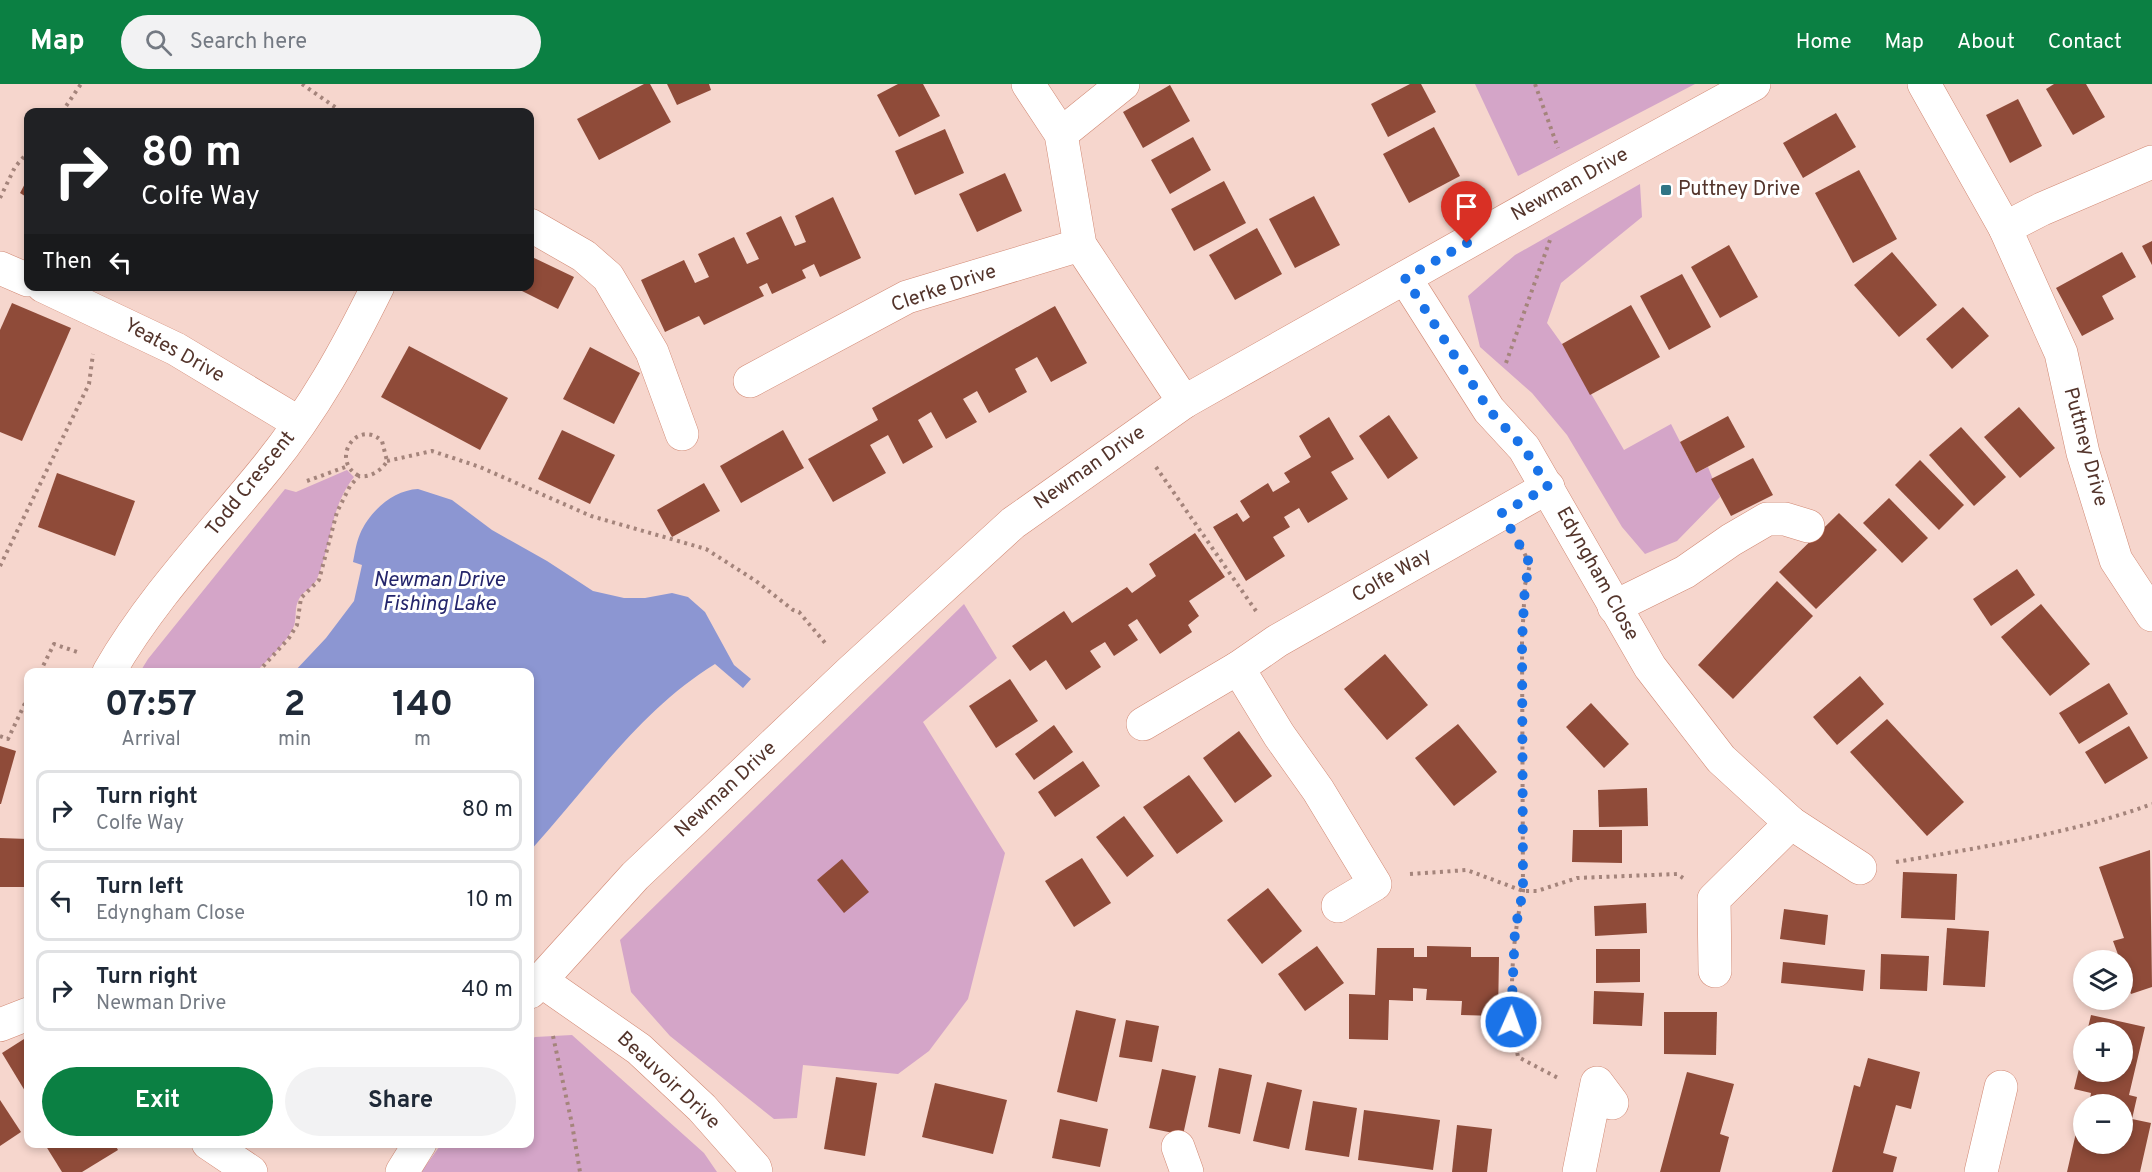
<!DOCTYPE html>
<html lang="en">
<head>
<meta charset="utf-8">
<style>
	body { margin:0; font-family:Overpass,sans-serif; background:#f2f2f3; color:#1f2937; height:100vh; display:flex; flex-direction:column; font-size:22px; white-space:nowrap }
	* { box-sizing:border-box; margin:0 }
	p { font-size:20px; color:#747a83 }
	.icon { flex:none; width:33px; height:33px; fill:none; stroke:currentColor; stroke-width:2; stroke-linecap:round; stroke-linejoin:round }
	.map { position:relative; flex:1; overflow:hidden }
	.side { position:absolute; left:24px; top:584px; width:510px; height:480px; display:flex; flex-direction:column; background:#fff; border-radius:12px; box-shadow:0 3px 9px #0003 }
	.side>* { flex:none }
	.hud { position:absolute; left:24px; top:24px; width:510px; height:183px; border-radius:12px; box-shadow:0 3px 9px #0003; background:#202124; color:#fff; overflow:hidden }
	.controls { position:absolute; left:2073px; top:866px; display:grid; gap:12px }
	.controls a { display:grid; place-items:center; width:60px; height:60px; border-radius:50%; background:#fff; box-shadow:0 3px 9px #0003; font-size:30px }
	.pin { position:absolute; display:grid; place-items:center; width:51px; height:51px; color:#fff; margin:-62px -26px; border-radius:50% 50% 50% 0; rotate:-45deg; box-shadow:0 0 6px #0007 }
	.pin .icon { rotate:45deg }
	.me { position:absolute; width:66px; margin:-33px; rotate:2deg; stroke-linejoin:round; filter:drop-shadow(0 0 4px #0008) }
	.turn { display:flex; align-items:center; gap:21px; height:126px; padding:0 18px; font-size:27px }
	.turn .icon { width:78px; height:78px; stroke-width:2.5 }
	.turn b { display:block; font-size:42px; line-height:51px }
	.then { display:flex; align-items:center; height:57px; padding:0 18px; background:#0003; gap:12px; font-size:22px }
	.eta { display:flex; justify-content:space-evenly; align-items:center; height:102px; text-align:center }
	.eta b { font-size:36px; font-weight:700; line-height:42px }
	.button { display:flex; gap:12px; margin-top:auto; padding:12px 18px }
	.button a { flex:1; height:69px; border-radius:36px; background:#0b8043; color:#fff; font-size:24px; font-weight:700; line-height:69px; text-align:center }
	.button a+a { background:#f2f2f3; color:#1f2937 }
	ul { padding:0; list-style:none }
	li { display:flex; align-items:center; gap:18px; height:81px; margin:0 12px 9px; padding:0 6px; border:3px solid #e0e1e3; border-radius:12px }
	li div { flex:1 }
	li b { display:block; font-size:22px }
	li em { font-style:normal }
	header { display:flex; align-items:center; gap:36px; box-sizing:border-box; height:84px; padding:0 30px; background:#0b8043; color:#fff }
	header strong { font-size:28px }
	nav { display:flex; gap:33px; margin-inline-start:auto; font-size:21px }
	.search { width:420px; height:54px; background:#f2f2f3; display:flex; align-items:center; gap:15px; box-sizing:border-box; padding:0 21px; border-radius:33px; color:#747a83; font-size:22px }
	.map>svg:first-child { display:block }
	.green { fill:#d4a5c8 }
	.water { fill:#8c96d2 }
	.building { fill:#8f4b39 }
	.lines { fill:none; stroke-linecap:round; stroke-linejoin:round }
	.minor-casing { stroke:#d18873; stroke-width:34 }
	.path { stroke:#a4847b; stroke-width:4; stroke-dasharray:3 4.5; stroke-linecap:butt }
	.minor { stroke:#fff; stroke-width:33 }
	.route { stroke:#1a73e8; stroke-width:10; stroke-dasharray:0 18 }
	.poi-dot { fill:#307484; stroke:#fff; stroke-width:2 }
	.labels { text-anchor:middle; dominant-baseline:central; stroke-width:6; stroke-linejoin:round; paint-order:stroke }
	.street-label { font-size:20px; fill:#53342b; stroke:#fff }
	.poi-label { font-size:20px; fill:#53342b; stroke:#fff; text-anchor:start }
	.water-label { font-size:21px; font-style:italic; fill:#24256b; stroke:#fff }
</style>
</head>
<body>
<header>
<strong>Map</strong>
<div class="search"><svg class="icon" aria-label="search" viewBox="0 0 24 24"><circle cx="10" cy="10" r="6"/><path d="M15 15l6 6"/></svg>Search here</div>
<nav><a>Home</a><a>Map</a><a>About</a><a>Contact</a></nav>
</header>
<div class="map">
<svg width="2152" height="1088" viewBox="0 0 2152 1088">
	<rect width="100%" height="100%" fill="#f6d6cd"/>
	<!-- green -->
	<g class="green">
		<path d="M 1475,0 L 1695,0 L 1518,92 Z"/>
		<path d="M 1640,100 L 1642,133 L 1561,199 L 1547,239 L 1562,260 L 1624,366 L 1671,340 L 1696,389 L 1708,383 L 1720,413 L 1677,457 L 1645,470 L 1622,443 L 1567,351 L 1532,309 L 1480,263 L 1468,212 L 1515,171 Z"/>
		<path d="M 347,386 L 354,393 C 329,425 332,460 317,495 C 313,504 303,507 299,515 C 294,524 297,533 294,542 C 287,559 268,575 256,588 L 140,588 L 148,575 L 285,405 L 296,408 Z"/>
		<path d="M 964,520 L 997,574 L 923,638 L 1005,769 L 968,915 L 929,967 L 898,990 L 803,981 L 797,1034 L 774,1035 L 670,952 L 631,908 L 620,856 Z"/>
		<path d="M 572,951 L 704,1069 L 717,1088 L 421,1088 L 442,1059 L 530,1059 L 530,956 L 535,953 Z"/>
	</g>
	<!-- water -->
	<path class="water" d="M 418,405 L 452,416 L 492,446 L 547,477 L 593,507 L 624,514 L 645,514 L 672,509 L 688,513 L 705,528 L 734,581 L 751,595 L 743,604 L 715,580 C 640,626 588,703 530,767 L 530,588 L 294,588 L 326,554 L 354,517 L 362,481 L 353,478 C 355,469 356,459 360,450 C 369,428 393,406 418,405 Z"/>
	<!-- building -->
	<g class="building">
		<path d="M 644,0 L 650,0 L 671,38 L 599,76 L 577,35 Z"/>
		<path d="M 667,0 L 709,0 L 711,6 L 677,21 Z"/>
		<path d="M 898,0 L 923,0 L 940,32 L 899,53 L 877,11 Z"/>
		<path d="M 1410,0 L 1421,0 L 1436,28 L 1388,53 L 1371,20 Z"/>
		<path d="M 2054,0 L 2086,0 L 2105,33 L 2073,51 L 2046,5 Z"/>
		<path d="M 1170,1 L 1190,37 L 1143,64 L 1123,28 Z"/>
		<path d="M 2018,15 L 2042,62 L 2010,79 L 1986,31 Z"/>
		<path d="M 1836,29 L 1856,63 L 1803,94 L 1783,59 Z"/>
		<path d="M 1434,43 L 1460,92 L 1409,119 L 1383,70 Z"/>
		<path d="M 945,45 L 964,89 L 915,111 L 895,67 Z"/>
		<path d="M 1193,53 L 1211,86 L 1170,110 L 1151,76 Z"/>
		<path d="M 1859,86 L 1897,155 L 1853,179 L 1815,109 Z"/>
		<path d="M 1005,89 L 1022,127 L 977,148 L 959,110 Z"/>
		<path d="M 28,94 L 28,114 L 20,109 Z"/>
		<path d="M 1224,97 L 1246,139 L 1194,167 L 1171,125 Z"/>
		<path d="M 1314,112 L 1340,161 L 1295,184 L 1269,135 Z"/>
		<path d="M 833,113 L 861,174 L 820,193 L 814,180 L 802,186 L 806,194 L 772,210 L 767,199 L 759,203 L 764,212 L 704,241 L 699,232 L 665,248 L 641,196 L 684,176 L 695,199 L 709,193 L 698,170 L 734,153 L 747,180 L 759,175 L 746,149 L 781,132 L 795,162 L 806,158 L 795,132 Z"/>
		<path d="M 1257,144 L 1282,190 L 1235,216 L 1209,171 Z"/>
		<path d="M 2152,157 L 2152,181 L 2142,162 Z"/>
		<path d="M 1729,161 L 1758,213 L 1720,234 L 1691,183 Z"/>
		<path d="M 1892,168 L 1937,221 L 1899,253 L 1854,201 Z"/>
		<path d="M 2122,168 L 2136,193 L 2102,212 L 2114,235 L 2082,252 L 2056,204 Z"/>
		<path d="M 530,172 L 574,193 L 558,225 L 512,202 L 530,202 Z"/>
		<path d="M 1682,190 L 1711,243 L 1669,266 L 1640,212 Z"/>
		<path d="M 12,219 L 71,244 L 22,357 L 0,348 L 0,246 Z"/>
		<path d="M 1631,221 L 1660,273 L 1590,311 L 1562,260 Z"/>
		<path d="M 1055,222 L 1087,279 L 1051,298 L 1037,273 L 1015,285 L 1027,308 L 989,329 L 977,307 L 963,315 L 977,338 L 946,355 L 931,328 L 918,336 L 933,363 L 903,380 L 888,351 L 870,361 L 886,389 L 833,418 L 808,375 L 878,336 L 872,324 Z"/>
		<path d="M 1963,223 L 1989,252 L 1952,285 L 1926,255 Z"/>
		<path d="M 409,262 L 508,314 L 480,366 L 381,313 Z"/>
		<path d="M 590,263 L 640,289 L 614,340 L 563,315 Z"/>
		<path d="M 2019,323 L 2055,364 L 2020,394 L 1984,353 Z"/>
		<path d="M 1389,331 L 1418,374 L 1388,395 L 1359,352 Z"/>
		<path d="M 1728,332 L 1745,363 L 1696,389 L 1680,358 Z"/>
		<path d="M 1329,333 L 1354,375 L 1331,388 L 1348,415 L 1308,439 L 1299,424 L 1284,433 L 1290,443 L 1273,453 L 1285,472 L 1246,497 L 1213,443 L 1237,429 L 1243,438 L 1250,433 L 1240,417 L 1268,399 L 1273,408 L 1290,398 L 1284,389 L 1311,373 L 1299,352 Z"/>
		<path d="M 1961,343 L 2006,393 L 1974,422 L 1929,371 Z"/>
		<path d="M 562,346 L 615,371 L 590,420 L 538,395 Z"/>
		<path d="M 783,346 L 804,384 L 741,419 L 720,382 Z"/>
		<path d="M 1753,374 L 1773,411 L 1731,432 L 1711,395 Z"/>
		<path d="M 1920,376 L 1964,421 L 1939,446 L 1895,401 Z"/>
		<path d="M 57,389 L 135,417 L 115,472 L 38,443 Z"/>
		<path d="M 704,399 L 720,427 L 672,453 L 657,426 Z"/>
		<path d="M 1889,414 L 1928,454 L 1902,479 L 1863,439 Z"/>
		<path d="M 1839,429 L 1877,466 L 1816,525 L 1779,488 Z"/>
		<path d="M 1195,449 L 1225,493 L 1189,517 L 1199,532 L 1188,541 L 1192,548 L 1160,570 L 1137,535 L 1128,541 L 1138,556 L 1114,572 L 1105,558 L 1090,567 L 1101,583 L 1066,606 L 1046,576 L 1030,587 L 1012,562 L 1064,527 L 1072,539 L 1127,503 L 1132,509 L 1156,492 L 1149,480 Z"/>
		<path d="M 2017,485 L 2035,511 L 1991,542 L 1973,515 Z"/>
		<path d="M 1777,497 L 1813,532 L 1733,615 L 1698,581 Z"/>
		<path d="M 2041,520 L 2090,580 L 2050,612 L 2001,553 Z"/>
		<path d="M 1385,570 L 1428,621 L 1387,656 L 1344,605 Z"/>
		<path d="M 1860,592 L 1884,620 L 1837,661 L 1813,633 Z"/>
		<path d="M 1010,595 L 1038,637 L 996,664 L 969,622 Z"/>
		<path d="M 2109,599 L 2128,630 L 2079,660 L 2059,629 Z"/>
		<path d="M 1591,619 L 1629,660 L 1604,684 L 1566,643 Z"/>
		<path d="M 1887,635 L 1964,718 L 1927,752 L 1850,668 Z"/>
		<path d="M 1458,640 L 1497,688 L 1454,722 L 1415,674 Z"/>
		<path d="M 1054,641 L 1073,668 L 1034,696 L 1015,670 Z"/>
		<path d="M 2129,642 L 2148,674 L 2105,700 L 2085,668 Z"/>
		<path d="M 1239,647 L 1272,692 L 1235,719 L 1203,674 Z"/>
		<path d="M 0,662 L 16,667 L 1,720 L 0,720 Z"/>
		<path d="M 1083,677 L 1100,702 L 1055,733 L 1038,708 Z"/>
		<path d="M 1189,691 L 1223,737 L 1177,770 L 1143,723 Z"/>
		<path d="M 1647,704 L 1648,742 L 1599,743 L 1598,706 Z"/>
		<path d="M 1124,732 L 1154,772 L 1127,793 L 1096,753 Z"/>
		<path d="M 1573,746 L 1622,746 L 1622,779 L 1572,778 Z"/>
		<path d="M 0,754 L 28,755 L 28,803 L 0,803 Z"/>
		<path d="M 2150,766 L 2152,903 L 2131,910 L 2122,884 L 2122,876 L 2120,876 L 2113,857 L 2124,854 L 2099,783 Z"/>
		<path d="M 1082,774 L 1111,819 L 1074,843 L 1045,797 Z"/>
		<path d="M 842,775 L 869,808 L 844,829 L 817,796 Z"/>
		<path d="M 1903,788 L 1957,790 L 1955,836 L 1901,834 Z"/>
		<path d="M 1268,804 L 1302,847 L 1262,880 L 1227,836 Z"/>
		<path d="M 1646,819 L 1647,849 L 1595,852 L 1594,822 Z"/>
		<path d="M 1784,825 L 1828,831 L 1825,861 L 1780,855 Z"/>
		<path d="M 1947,844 L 1989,847 L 1985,903 L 1943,901 Z"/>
		<path d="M 1317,862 L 1344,899 L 1305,927 L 1278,890 Z"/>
		<path d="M 1427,862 L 1471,863 L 1471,873 L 1499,873 L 1498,932 L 1461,931 L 1462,917 L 1426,916 L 1427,905 L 1413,904 L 1413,917 L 1389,916 L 1388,956 L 1349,955 L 1349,910 L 1375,911 L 1377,864 L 1414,864 L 1414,873 L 1427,873 Z"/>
		<path d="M 1596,865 L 1640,865 L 1640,898 L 1596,899 Z"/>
		<path d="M 1881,870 L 1929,872 L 1927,907 L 1880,905 Z"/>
		<path d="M 1783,878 L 1865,886 L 1863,907 L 1781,899 Z"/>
		<path d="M 1594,907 L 1644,909 L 1642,942 L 1593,940 Z"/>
		<path d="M 1076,926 L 1116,935 L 1097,1018 L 1057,1008 Z"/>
		<path d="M 1664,928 L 1717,928 L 1716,971 L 1664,970 Z"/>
		<path d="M 2091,931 L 2145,943 L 2129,1011 L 2137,1013 L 2132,1035 L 2151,1039 L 2140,1088 L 2067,1088 L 2081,1027 L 2084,1027 L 2084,1059 L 2122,1059 L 2122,1020 L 2089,1020 L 2091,1009 L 2074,1005 L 2083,969 L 2084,987 L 2122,987 L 2122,948 L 2087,948 Z"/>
		<path d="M 1126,936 L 1159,942 L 1152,978 L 1119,973 Z"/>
		<path d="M 24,955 L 28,962 L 28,1012 L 2,969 Z"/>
		<path d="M 1868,974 L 1920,988 L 1911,1025 L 1896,1021 L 1883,1069 L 1897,1073 L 1893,1088 L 1832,1088 L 1854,1001 L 1860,1003 Z"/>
		<path d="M 1219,984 L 1252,991 L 1240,1050 L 1208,1043 Z"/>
		<path d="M 1162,985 L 1196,992 L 1183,1051 L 1149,1044 Z"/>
		<path d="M 1687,988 L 1734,1000 L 1720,1050 L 1729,1053 L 1720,1088 L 1660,1088 Z"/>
		<path d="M 836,993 L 877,999 L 865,1072 L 824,1065 Z"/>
		<path d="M 1267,998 L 1302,1006 L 1289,1065 L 1253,1057 Z"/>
		<path d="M 935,999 L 1007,1016 L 993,1070 L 922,1053 Z"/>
		<path d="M 0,1016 L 21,1048 L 0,1062 Z"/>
		<path d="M 1313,1017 L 1357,1024 L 1349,1073 L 1305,1066 Z"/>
		<path d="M 1364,1026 L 1440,1036 L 1433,1086 L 1358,1076 Z"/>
		<path d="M 1060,1035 L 1108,1045 L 1100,1083 L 1052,1074 Z"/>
		<path d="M 1457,1041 L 1492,1045 L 1487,1088 L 1452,1088 Z"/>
		<path d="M 44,1059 L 114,1059 L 118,1066 L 82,1088 L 62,1088 Z"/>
	</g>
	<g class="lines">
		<defs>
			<g id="minor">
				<path d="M 1028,0 L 1061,50 L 1080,161 L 1184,318"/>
				<path d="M 1924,0 L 2005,144 L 2061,269 L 2083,369 L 2116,476 L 2152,531"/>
				<path d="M 1061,50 L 1123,0"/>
				<path d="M 530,141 L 584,172 L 608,193 L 652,268 L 682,350"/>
				<path d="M 2005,144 L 2042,125 L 2152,78"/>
				<path d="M 0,184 L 28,196"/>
				<path d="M 1405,194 L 1489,326 L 1524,364 L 1650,583 L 1721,675 L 1791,739 L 1860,784"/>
				<path d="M 43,202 L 176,265 L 299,339"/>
				<path d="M 750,297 L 907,213 L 1080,161"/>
				<path d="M 1614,523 L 1685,488 L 1731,456 L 1767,435 L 1785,435 L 1808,442"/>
				<path d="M 1238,584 L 1279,651 L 1318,706 L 1375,800 L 1338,822"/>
				<path d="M 109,588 C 152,513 214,449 268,382 C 314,325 346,267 378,202"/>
				<path d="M 1143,640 L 1238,584 L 1277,557 L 1548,403"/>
				<path d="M 1715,887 L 1714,815 L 1791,739"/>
				<path d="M 540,896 L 639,965 L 702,1024 L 755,1084 L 756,1088"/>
				<path d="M 530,908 L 635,792 L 850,588 L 1013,439 L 1184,318 L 1571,100 L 1754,0"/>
				<path d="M 0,941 L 28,930"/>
				<path d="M 208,1059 L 251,1088"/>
				<path d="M 1178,1063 L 1187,1088"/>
				<path d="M 402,1088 L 420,1059"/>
				<path d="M 1579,1088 L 1597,999 L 1612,1019"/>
				<path d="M 1981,1088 L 2001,1003"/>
			</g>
		</defs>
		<!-- minor casing -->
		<use href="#minor" class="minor-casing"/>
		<!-- path -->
		<g class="path">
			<path d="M 302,0 L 342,28"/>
			<path d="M 1535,0 L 1558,64"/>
			<path d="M 62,28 L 81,0"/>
			<path d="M 0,114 L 15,83 L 28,68"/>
			<path d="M 1506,279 L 1550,156"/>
			<path d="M 387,377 L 432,367 L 480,383 L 591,432 L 706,465 L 756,497 L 793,526 L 799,528 L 826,560"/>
			<path d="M 1156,383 L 1256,527"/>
			<path d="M 307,397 L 348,382"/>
			<path d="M 1521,463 L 1530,480 L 1525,501 L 1522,557 L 1523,807 C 1511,862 1508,919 1518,973 L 1560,995"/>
			<path d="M 0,482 L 89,300 L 93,270"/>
			<path d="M 40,588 L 54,560 L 77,568"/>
			<path d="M 258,588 L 289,554 L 297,541 L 301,514 L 319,496 L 337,428 L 350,402 L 359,392 C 370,394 382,386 387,377 L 382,357 C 357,334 329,376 359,392"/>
			<path d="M 0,652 L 8,655 L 28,613"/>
			<path d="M 1896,778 C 1982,763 2070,750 2152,720"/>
			<path d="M 1410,790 L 1467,786 L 1523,807 L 1537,807 L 1577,794 L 1677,790 L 1683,794"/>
			<path d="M 553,952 L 572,1040 L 580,1088"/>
		</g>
		<!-- minor -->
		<use href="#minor" class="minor"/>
	</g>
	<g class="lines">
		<!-- route -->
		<path class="route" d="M 1467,159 L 1405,194 L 1489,326 L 1524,364 L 1548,403 L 1502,429 L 1530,480 L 1525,501 L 1522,557 L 1523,807 L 1515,846 L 1511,938"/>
	</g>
	<!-- markers -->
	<rect class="poi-dot" x="1660" y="100" width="12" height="12" rx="3"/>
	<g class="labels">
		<!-- street labels -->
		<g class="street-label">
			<text transform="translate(1570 101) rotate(-29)">Newman Drive</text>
			<text transform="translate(944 205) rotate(-19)">Clerke Drive</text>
			<text transform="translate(174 267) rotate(29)">Yeates Drive</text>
			<text transform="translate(2085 363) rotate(75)">Puttney Drive</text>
			<text transform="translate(1090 384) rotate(-35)">Newman Drive</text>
			<text transform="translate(251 400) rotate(-51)">Todd Crescent</text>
			<text transform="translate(1597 490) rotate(61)">Edyngham Close</text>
			<text transform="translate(1392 492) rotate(-30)">Colfe Way</text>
			<text transform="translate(726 706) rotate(-43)">Newman Drive</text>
			<text transform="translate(668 997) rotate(43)">Beauvoir Drive</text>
		</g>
		<!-- poi labels -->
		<g class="poi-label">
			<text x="1678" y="106">Puttney Drive</text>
		</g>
		<!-- water labels -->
		<g class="water-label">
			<text x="439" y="496">Newman Drive<tspan x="439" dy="24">Fishing Lake</tspan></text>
		</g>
	</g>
</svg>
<div class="controls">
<a><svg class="icon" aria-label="layers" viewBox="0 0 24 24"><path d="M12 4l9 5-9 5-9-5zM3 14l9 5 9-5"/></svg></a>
<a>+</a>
<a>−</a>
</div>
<div class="pin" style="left:1467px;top:159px;background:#d93025"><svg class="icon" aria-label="arrive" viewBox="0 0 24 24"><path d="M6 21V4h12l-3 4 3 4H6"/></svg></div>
<svg class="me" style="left:1511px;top:938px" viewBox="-20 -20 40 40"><circle r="17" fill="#1a73e8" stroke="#fff" stroke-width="3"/><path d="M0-11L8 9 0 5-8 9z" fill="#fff"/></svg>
<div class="hud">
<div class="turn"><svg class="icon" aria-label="right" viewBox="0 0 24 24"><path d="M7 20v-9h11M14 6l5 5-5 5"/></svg><div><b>80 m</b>Colfe Way</div></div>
<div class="then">Then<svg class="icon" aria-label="left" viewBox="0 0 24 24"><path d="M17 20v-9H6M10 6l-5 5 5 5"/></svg></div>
</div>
<section class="side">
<div class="eta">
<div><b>07:57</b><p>Arrival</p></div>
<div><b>2</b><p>min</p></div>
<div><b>140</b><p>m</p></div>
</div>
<ul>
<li><svg class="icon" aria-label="right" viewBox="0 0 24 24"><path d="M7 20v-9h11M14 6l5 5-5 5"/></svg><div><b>Turn right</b><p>Colfe Way</p></div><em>80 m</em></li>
<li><svg class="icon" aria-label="left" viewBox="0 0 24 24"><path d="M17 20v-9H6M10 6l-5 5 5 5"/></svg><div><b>Turn left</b><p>Edyngham Close</p></div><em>10 m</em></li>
<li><svg class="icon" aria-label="right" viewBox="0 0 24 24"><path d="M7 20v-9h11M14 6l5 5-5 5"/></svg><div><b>Turn right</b><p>Newman Drive</p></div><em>40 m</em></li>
</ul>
<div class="button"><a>Exit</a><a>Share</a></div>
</section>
</div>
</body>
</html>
